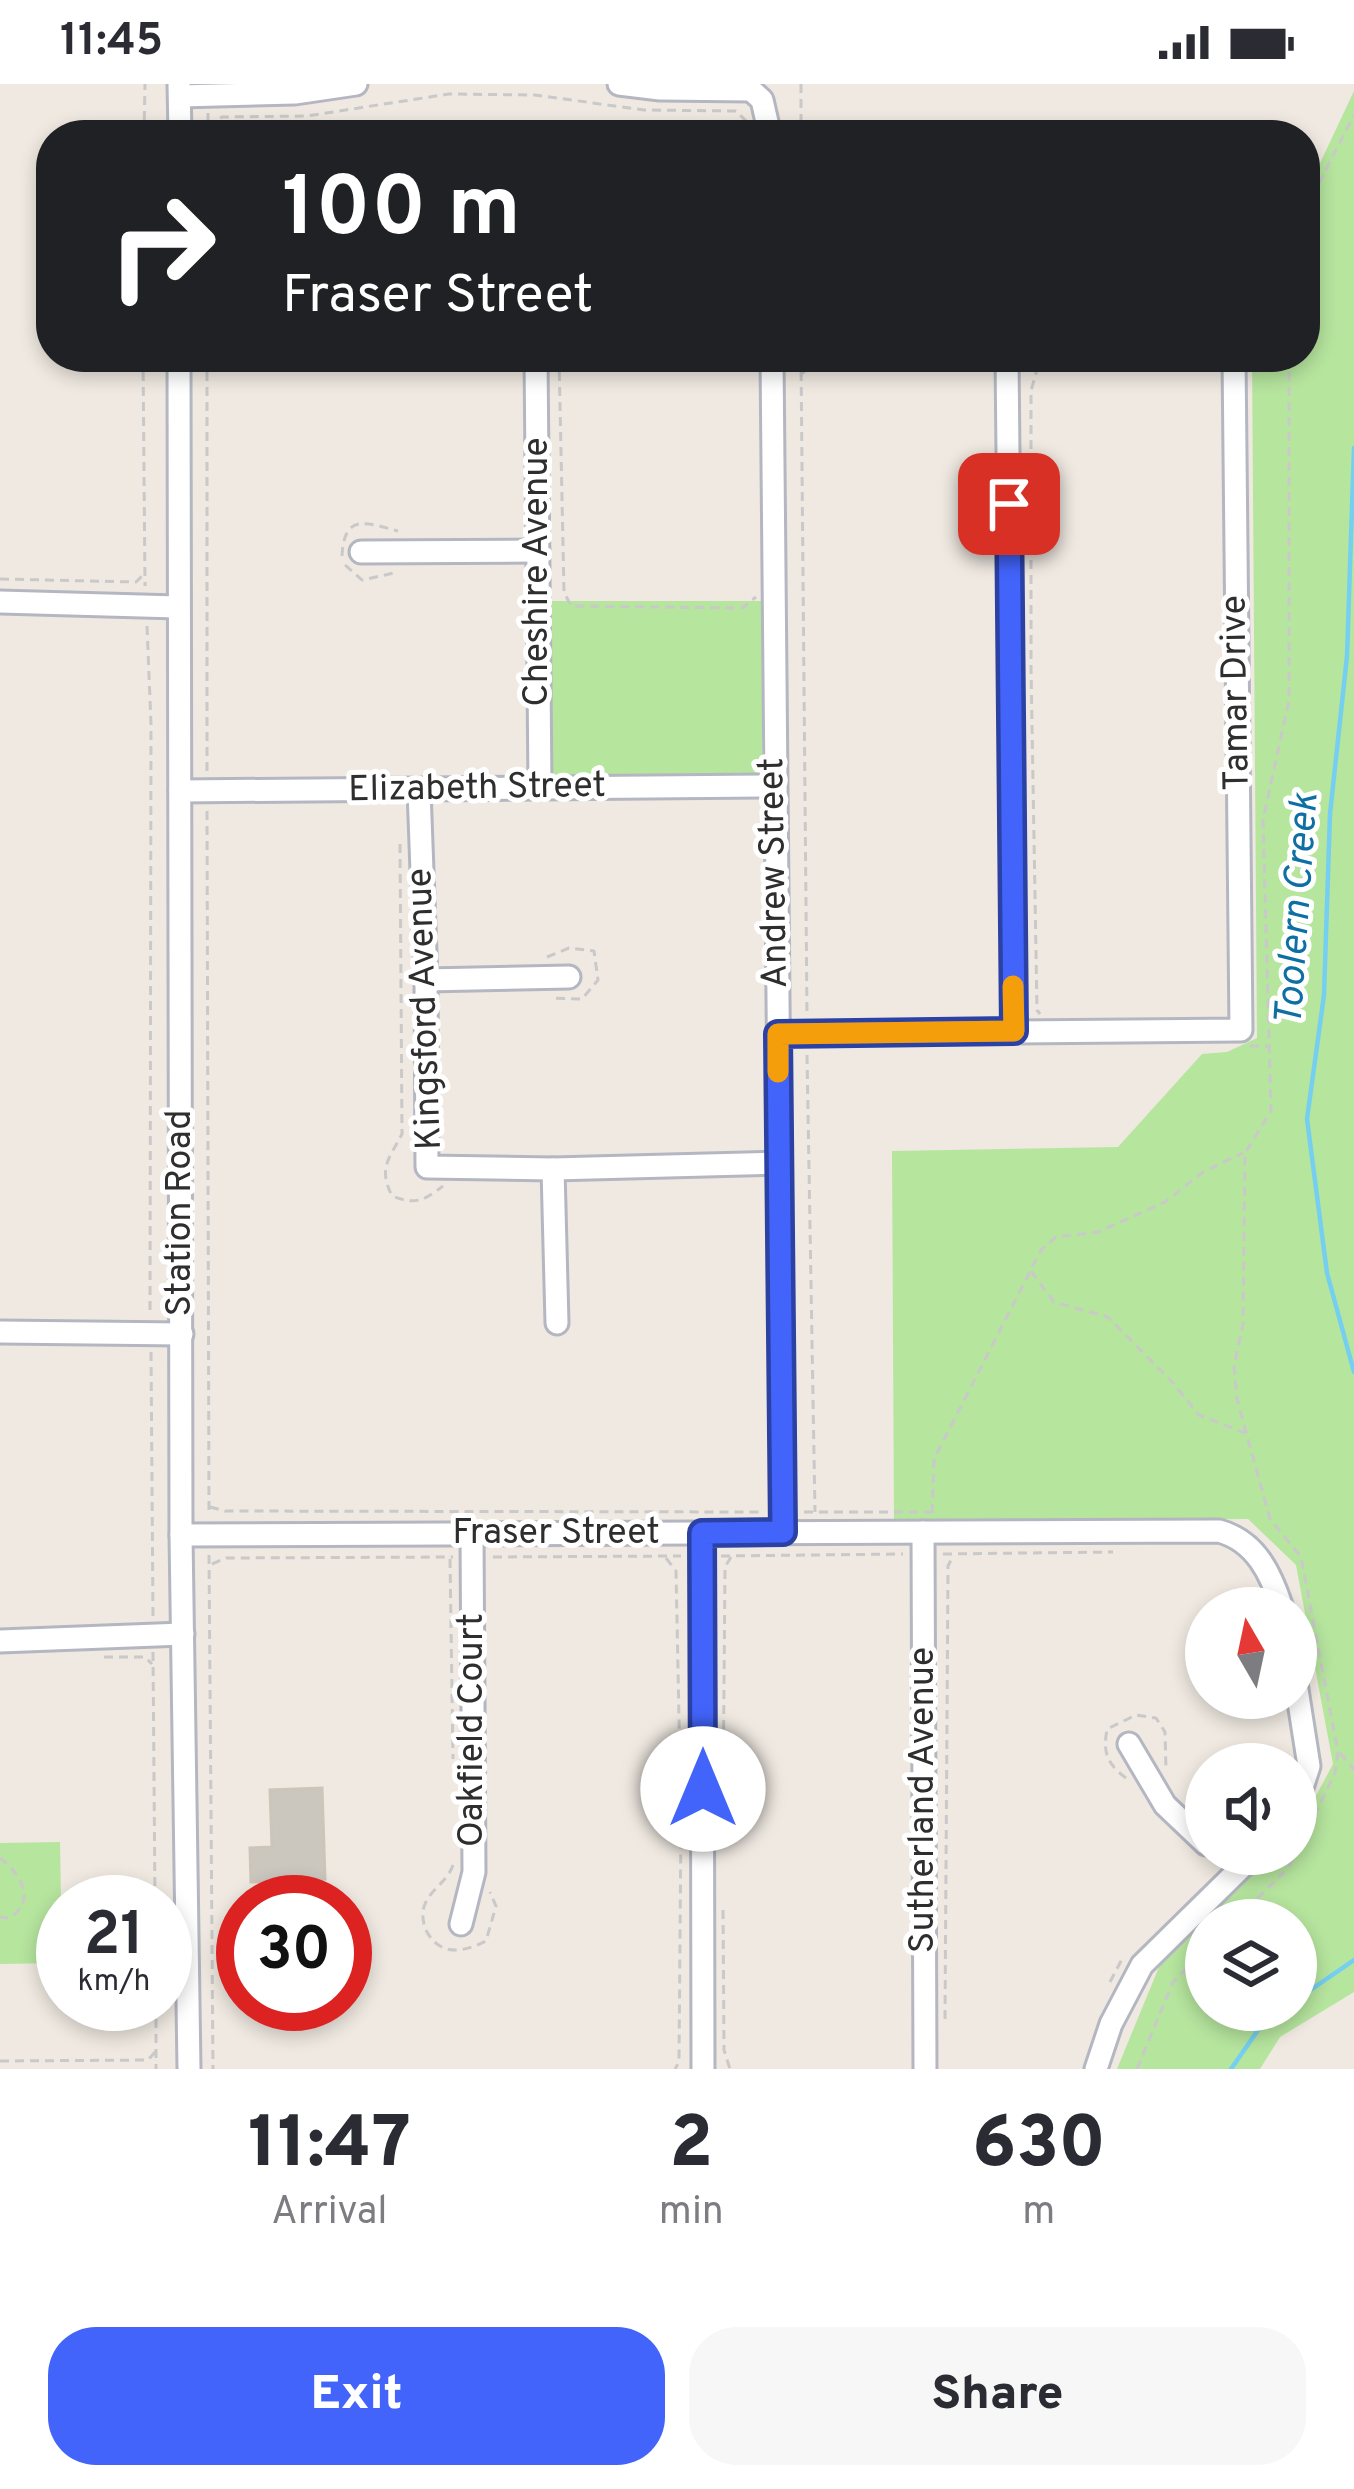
<!DOCTYPE html>
<html lang="en">
<head>
<meta charset="utf-8">
<style>
	body { margin:0; font-family:Overpass,sans-serif; background:#f7f7f7; color:#2b2b33; height:100vh; display:flex; flex-direction:column; font-size:45px; white-space:nowrap }
	* { box-sizing:border-box; margin:0 }
	p { font-size:39px; color:#7c7c81 }
	.icon { flex:none; width:66px; height:66px; fill:none; stroke:currentColor; stroke-width:2; stroke-linecap:round; stroke-linejoin:round }
	.map { position:relative; height:1985px; overflow:hidden }
	.sheet { display:flex; flex-direction:column; background:#fff; flex:1 }
	.sheet>* { flex:none }
	.banner { position:absolute; left:36px; top:36px; width:1284px; height:252px; border-radius:48px; box-shadow:0 6px 18px #0003; background:#202124; color:#fff; overflow:hidden }
	.needle { width:78px; rotate:351deg }
	.fabs { position:absolute; left:1185px; top:1503px; display:grid; gap:24px }
	.fabs a { display:grid; place-items:center; width:132px; height:132px; border-radius:50%; background:#fff; box-shadow:0 6px 18px #0003; font-size:60px }
	.speed { position:absolute; left:36px; top:1791px; display:flex; gap:24px; font-size:60px; font-weight:700; text-align:center }
	.speed>* { display:grid; place-content:center; width:156px; height:156px; border-radius:50%; background:#fff; box-shadow:0 6px 18px #0003; line-height:1 }
	.speed small { font-size:30px; font-weight:400 }
	.speed .limit { border:18px solid #d22; background:#fff; color:#111 }
	.pin { position:absolute; display:grid; place-items:center; width:102px; height:102px; color:#fff; margin:-51px; border-radius:24px; box-shadow:0 6px 18px #0006 }
	.me { position:absolute; width:132px; margin:-66px; rotate:0deg; stroke-linejoin:round; filter:drop-shadow(0 0 9px #0008) }
	.turn { display:flex; align-items:center; gap:42px; height:252px; padding:0 48px; font-size:54px }
	.turn .icon { width:156px; height:156px; stroke-width:2.5 }
	.turn b { display:block; font-size:84px; line-height:102px }
	.eta { display:flex; justify-content:space-evenly; align-items:center; height:204px; text-align:center }
	.eta b { font-size:72px; font-weight:800; line-height:84px }
	.action { display:flex; gap:24px; margin-top:auto; padding:24px 48px }
	.action a { flex:1; height:138px; border-radius:48px; background:#4264fb; color:#fff; font-size:48px; font-weight:800; line-height:138px; text-align:center }
	.action a+a { background:#f7f7f7; color:#2b2b33 }
	.status { display:flex; justify-content:space-between; align-items:center; height:84px; padding:0 60px; background:#fff; direction:ltr }
	.status svg { height:33px; fill:currentColor }
	.map>svg:first-child { display:block }
	.green { fill:#b6e59e; fill-rule:evenodd }
	.lines { fill:none; stroke-linecap:round; stroke-linejoin:round }
	.stream { stroke:#75cff0; stroke-width:4.5 }
	.building { fill:#cbc7bf; stroke:#cbc5ba; stroke-width:3 }
	.minor-casing { stroke:#b4b7c1; stroke-width:27 }
	.path { stroke:#c9c9c9; stroke-width:3; stroke-dasharray:9 6; stroke-linecap:butt }
	.minor { stroke:#fff; stroke-width:21 }
	.route-casing { stroke:#2b41a3; stroke-width:30 }
	.route { stroke:#4264fb; stroke-width:21 }
	.slow { stroke:#f59e0b; stroke-width:21 }
	.labels { text-anchor:middle; dominant-baseline:central; stroke-width:10; stroke-linejoin:round; paint-order:stroke }
	.street-label { font-size:36px; fill:#2e2e2e; stroke:#fff }
	.water-label { font-size:39px; font-style:italic; fill:#0d6fa3; stroke:#fff }
</style>
</head>
<body>
<div class="status"><b>11:45</b><svg viewBox="0 0 49 12"><path d="M0 12V9h3v3zM5 12V6h3v6zM10 12V3h3v9zM15 12V0h3v12zM26 1h20v11H26zM47 4h2v5h-2z"/></svg></div>
<div class="map">
<svg width="1354" height="1985" viewBox="0 0 1354 1985">
	<rect width="100%" height="100%" fill="#efe9e1"/>
	<!-- green -->
	<g class="green">
		<path d="M 1354,7 L 1354,1908 L 1280,1953 L 1260,1985 L 1117,1985 L 1159,1883 L 1267,1770 L 1296,1770 L 1296,1739 L 1309,1725 L 1333,1680 L 1296,1481 L 1248,1435 L 894,1437 L 892,1067 L 1118,1063 L 1202,970 L 1227,968 L 1257,954 L 1252,273 L 1305,273 L 1305,111 ZM 1206,1836 L 1296,1836 L 1296,1926 L 1206,1926 Z"/>
		<path d="M 548,517 L 762,517 L 762,693 L 548,694 Z"/>
		<path d="M 60,1758 L 62,1879 L 0,1880 L 0,1759 Z"/>
	</g>
	<g class="lines">
		<!-- stream -->
		<g class="stream">
			<path d="M 1354,364 L 1347,572 L 1330,730 L 1324,911 L 1307,1035 L 1327,1189 L 1354,1288"/>
			<path d="M 1296,1916 L 1354,1876"/>
			<path d="M 1231,1985 L 1265,1936 L 1280,1926"/>
		</g>
	</g>
	<!-- building -->
	<path class="building" d="M 322,1704 L 325,1795 L 251,1798 L 250,1764 L 272,1763 L 270,1706 Z"/>
	<g class="lines">
		<defs>
			<g id="minor">
				<path d="M 179,0 L 180,51"/>
				<path d="M 619,0 L 660,5 L 751,6"/>
				<path d="M 751,6 L 762,16 L 770,51"/>
				<path d="M 180,12 L 295,9 L 356,0"/>
				<path d="M 179,273 L 181,1451 L 189,1985"/>
				<path d="M 536,273 L 540,703"/>
				<path d="M 772,273 L 783,1448"/>
				<path d="M 1007,273 L 1014,947"/>
				<path d="M 361,468 L 538,467"/>
				<path d="M 0,518 L 177,523"/>
				<path d="M 419,706 L 426,896 L 427,1083 L 553,1085 L 779,1079"/>
				<path d="M 180,707 L 773,702"/>
				<path d="M 426,896 L 569,893"/>
				<path d="M 778,950 L 1241,946 L 1234,273"/>
				<path d="M 553,1085 L 557,1239"/>
				<path d="M 0,1248 L 182,1250"/>
				<path d="M 923,1448 L 925,1985"/>
				<path d="M 702,1449 L 703,1985"/>
				<path d="M 181,1451 L 1219,1447 C 1256,1457 1271,1490 1282,1524"/>
				<path d="M 0,1557 L 183,1550"/>
				<path d="M 1296,1599 L 1309,1682 L 1296,1722"/>
				<path d="M 1129,1660 L 1165,1721 L 1206,1760"/>
				<path d="M 461,1840 L 474,1788 L 472,1450"/>
				<path d="M 1096,1985 L 1111,1940 L 1142,1881 L 1255,1770"/>
			</g>
		</defs>
		<!-- minor casing -->
		<use href="#minor" class="minor-casing"/>
		<!-- path -->
		<g class="path">
			<path d="M 801,0 L 801,51"/>
			<path d="M 208,43 L 222,33 L 307,32 L 449,10 L 535,11 L 644,26 L 736,27 L 748,39"/>
			<path d="M 144,51 L 145,0"/>
			<path d="M 208,51 L 208,29"/>
			<path d="M 1305,126 L 1354,31"/>
			<path d="M 143,273 L 145,502"/>
			<path d="M 559,273 L 564,508 L 571,522 L 742,524 L 756,513"/>
			<path d="M 801,273 L 807,931"/>
			<path d="M 1289,273 L 1289,617 L 1263,735 L 1271,1027 L 1245,1069 L 1243,1240 L 1234,1282 L 1237,1315 L 1270,1435 L 1301,1473 L 1338,1668 L 1335,1689 L 1296,1769"/>
			<path d="M 1028,280 L 1216,280"/>
			<path d="M 1038,282 L 1031,307 L 1031,583 L 1037,926 L 1040,930"/>
			<path d="M 801,290 L 810,283 L 989,281"/>
			<path d="M 342,472 C 344,428 367,439 398,447"/>
			<path d="M 345,481 L 362,496 L 394,489"/>
			<path d="M 0,495 L 136,498 L 143,491"/>
			<path d="M 147,542 L 151,640 L 150,1228"/>
			<path d="M 207,687 L 207,273"/>
			<path d="M 207,727 L 209,1431"/>
			<path d="M 400,760 L 402,1050 C 389,1075 378,1084 392,1112 C 415,1121 424,1117 443,1102"/>
			<path d="M 547,873 L 569,864 L 594,867 L 598,896 L 582,915 L 551,914"/>
			<path d="M 1250,962 L 1269,962"/>
			<path d="M 807,971 L 815,1428"/>
			<path d="M 1031,1187 L 1054,1218 L 1108,1233 L 1174,1300 L 1199,1331 L 1245,1349"/>
			<path d="M 151,1268 L 153,1534"/>
			<path d="M 210,1423 L 225,1427 L 764,1428"/>
			<path d="M 804,1428 L 932,1428"/>
			<path d="M 932,1429 L 934,1375 L 1041,1166 L 1056,1153 L 1098,1148 L 1165,1118 L 1203,1088 L 1243,1069"/>
			<path d="M 943,1470 L 1113,1468"/>
			<path d="M 209,1471 L 213,1985"/>
			<path d="M 721,1472 L 903,1470"/>
			<path d="M 493,1473 L 681,1472"/>
			<path d="M 666,1474 L 676,1487 L 681,1732 L 679,1978 L 675,1985"/>
			<path d="M 450,1475 L 453,1675"/>
			<path d="M 212,1480 L 226,1474 L 453,1473"/>
			<path d="M 153,1568 L 155,1818"/>
			<path d="M 104,1573 L 145,1573 L 152,1580"/>
			<path d="M 1340,1669 L 1354,1686"/>
			<path d="M 1126,1694 C 1106,1679 1103,1668 1107,1645 L 1136,1631 L 1156,1634 L 1165,1648 L 1166,1685"/>
			<path d="M 723,1720 L 725,1483 L 731,1473"/>
			<path d="M 0,1774 C 21,1790 37,1817 9,1834 L 0,1833"/>
			<path d="M 453,1781 C 448,1797 431,1805 425,1820 C 421,1829 423,1840 427,1848 C 441,1873 464,1868 486,1857 L 496,1822 L 490,1808"/>
			<path d="M 723,1826 L 724,1966 L 730,1985"/>
			<path d="M 1236,1836 L 1288,1784 L 1295,1771"/>
			<path d="M 1110,1898 L 1122,1875"/>
			<path d="M 156,1920 L 156,1985"/>
			<path d="M 945,1935 L 948,1482 L 953,1472"/>
			<path d="M 0,1977 L 148,1976 L 156,1967"/>
			<path d="M 1137,1985 L 1173,1898 L 1206,1865"/>
		</g>
		<!-- minor -->
		<use href="#minor" class="minor"/>
	</g>
	<g class="lines">
		<defs>
			<path id="route" d="M 703,1705 L 702,1449 L 783,1448 L 778,950 L 1014,947 L 1009,420"/>
		</defs>
		<!-- route casing -->
		<use href="#route" class="route-casing"/>
		<!-- route -->
		<use href="#route" class="route"/>
		<!-- slow -->
		<path class="slow" d="M 778,988 L 778,950 L 1014,947 L 1013,902"/>
	</g>
	<g class="labels">
		<!-- street labels -->
		<g class="street-label">
			<text transform="translate(538 488) rotate(-90)">Cheshire Avenue</text>
			<text transform="translate(1237 609) rotate(-91)">Tamar Drive</text>
			<text transform="translate(477 705) rotate(-1)">Elizabeth Street</text>
			<text transform="translate(775 789) rotate(-91)">Andrew Street</text>
			<text transform="translate(426 925) rotate(-92)">Kingsford Avenue</text>
			<text transform="translate(181 1129) rotate(-90)">Station Road</text>
			<text x="556" y="1450">Fraser Street</text>
			<text transform="translate(473 1646) rotate(-90)">Oakfield Court</text>
			<text transform="translate(924 1716) rotate(-90)">Sutherland Avenue</text>
		</g>
		<!-- water labels -->
		<g class="water-label">
			<text transform="translate(1299 826) rotate(-86)">Toolern Creek</text>
		</g>
	</g>
</svg>
<div class="fabs">
<a><svg class="needle" viewBox="-14 -14 28 28"><path d="M0-13l5 13h-10z" fill="#e53935"/><path d="M0 13l5-13h-10z" fill="#7c7c81"/></svg></a>
<a><svg class="icon" aria-label="sound" viewBox="0 0 24 24"><path d="M4 9h4l5-4v14l-5-4H4zM17 9q2 3 0 6"/></svg></a>
<a><svg class="icon" aria-label="layers" viewBox="0 0 24 24"><path d="M12 4l9 5-9 5-9-5zM3 14l9 5 9-5"/></svg></a>
</div>
<div class="speed"><div>21<small>km/h</small></div><div class="limit">30</div></div>
<div class="pin" style="left:1009px;top:420px;background:#d93025"><svg class="icon" aria-label="arrive" viewBox="0 0 24 24"><path d="M6 21V4h12l-3 4 3 4H6"/></svg></div>
<svg class="me" style="left:703px;top:1705px" viewBox="-20 -20 40 40"><circle r="19" fill="#fff"/><path d="M0-13L10 11 0 6-10 11z" fill="#4264fb"/></svg>
<div class="banner">
<div class="turn"><svg class="icon" aria-label="right" viewBox="0 0 24 24"><path d="M7 20v-9h11M14 6l5 5-5 5"/></svg><div><b>100 m</b>Fraser Street</div></div>
</div>
</div>
<section class="sheet">
<div class="eta">
<div><b>11:47</b><p>Arrival</p></div>
<div><b>2</b><p>min</p></div>
<div><b>630</b><p>m</p></div>
</div>
<div class="action"><a>Exit</a><a>Share</a></div>
</section>
</body>
</html>
